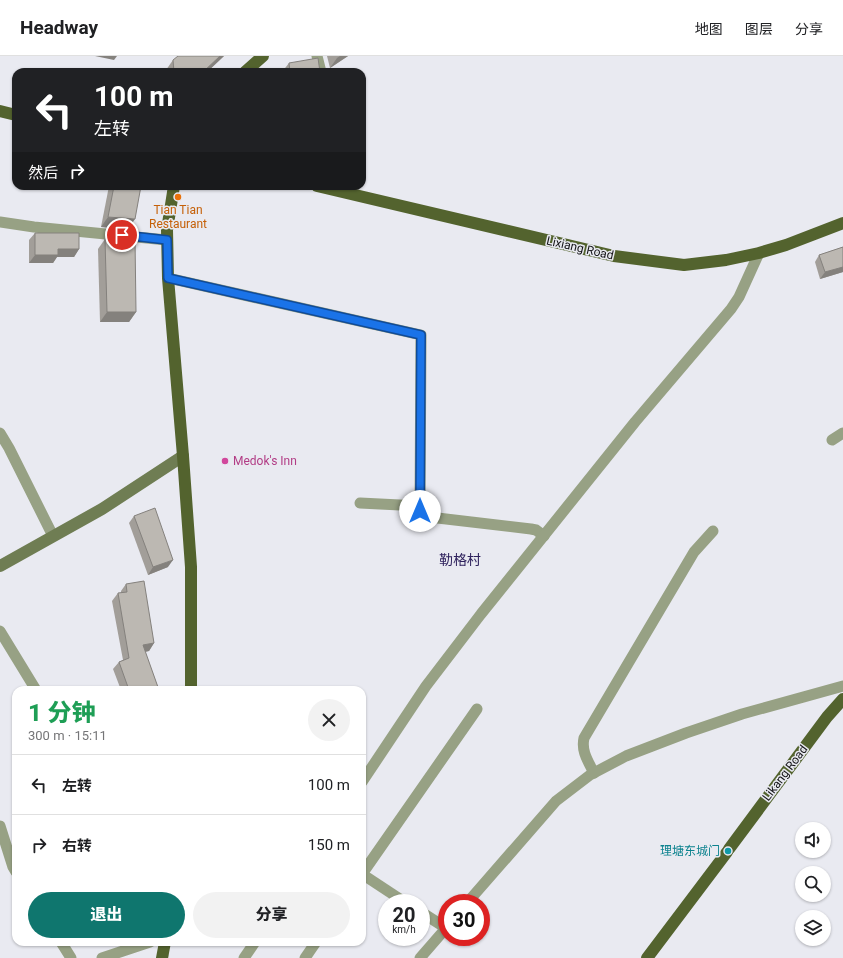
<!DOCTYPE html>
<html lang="zh">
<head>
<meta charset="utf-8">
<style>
	body { margin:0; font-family:Roboto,"Noto Sans SC",sans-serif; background:#f2f2f2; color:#202124; height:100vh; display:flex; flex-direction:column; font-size:15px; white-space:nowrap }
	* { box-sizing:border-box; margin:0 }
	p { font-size:13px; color:#757577 }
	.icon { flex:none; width:22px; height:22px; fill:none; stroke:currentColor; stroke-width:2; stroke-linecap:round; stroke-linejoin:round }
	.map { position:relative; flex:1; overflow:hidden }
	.drawer { position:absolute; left:12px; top:630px; width:354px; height:260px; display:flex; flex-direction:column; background:#fff; border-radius:12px; box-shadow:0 1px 3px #0004 }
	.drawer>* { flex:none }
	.guide { position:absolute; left:12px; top:12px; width:354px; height:122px; border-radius:12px; box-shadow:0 1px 3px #0004; background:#202124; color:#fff; overflow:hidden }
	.controls { position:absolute; left:795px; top:766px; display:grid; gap:8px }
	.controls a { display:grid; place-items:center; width:36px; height:36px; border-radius:50%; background:#fff; box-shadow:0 1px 3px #0004; font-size:20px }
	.speed { position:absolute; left:378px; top:838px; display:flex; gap:8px; font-size:20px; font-weight:700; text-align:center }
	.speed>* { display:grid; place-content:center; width:52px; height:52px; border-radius:50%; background:#fff; box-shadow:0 1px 3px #0004; line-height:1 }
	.speed small { font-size:10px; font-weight:400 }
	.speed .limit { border:6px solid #d22; background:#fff; color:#111 }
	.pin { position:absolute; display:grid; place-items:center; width:34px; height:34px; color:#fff; margin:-17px; border:2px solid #fff; border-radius:50%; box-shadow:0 1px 4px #0007 }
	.me { position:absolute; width:44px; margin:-22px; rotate:0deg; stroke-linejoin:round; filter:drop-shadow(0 0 3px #0008) }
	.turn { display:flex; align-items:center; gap:14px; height:84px; padding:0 16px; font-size:18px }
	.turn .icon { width:52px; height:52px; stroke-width:2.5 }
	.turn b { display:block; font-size:28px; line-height:34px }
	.then { display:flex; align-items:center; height:38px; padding:0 16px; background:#0003; gap:8px; font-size:15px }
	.round { display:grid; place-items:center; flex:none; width:42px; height:42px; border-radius:21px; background:#f2f2f2 }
	.headline { display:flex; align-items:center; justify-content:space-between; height:68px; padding:0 16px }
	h1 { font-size:24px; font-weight:800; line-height:30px; color:#1e9e55 }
	.button { display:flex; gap:8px; margin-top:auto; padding:8px 16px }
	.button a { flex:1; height:46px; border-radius:24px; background:#0f766e; color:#fff; font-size:16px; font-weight:800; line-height:46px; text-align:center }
	.button a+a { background:#f2f2f2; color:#202124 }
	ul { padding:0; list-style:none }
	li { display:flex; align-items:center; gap:12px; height:60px; padding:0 16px; border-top:1px solid #e0e0e0 }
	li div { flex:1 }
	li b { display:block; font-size:15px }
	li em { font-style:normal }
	header { display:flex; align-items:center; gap:24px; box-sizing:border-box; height:56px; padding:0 20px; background:#fff; border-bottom:1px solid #e0e0e0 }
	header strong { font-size:19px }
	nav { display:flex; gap:22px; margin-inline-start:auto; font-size:14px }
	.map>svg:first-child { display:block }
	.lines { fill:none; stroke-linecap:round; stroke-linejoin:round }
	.street { stroke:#97a184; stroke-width:11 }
	.secondary { stroke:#6f7d53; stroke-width:12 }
	.primary { stroke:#53632e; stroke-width:12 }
	.wall { fill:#a29e99 }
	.shaded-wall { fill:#84817d }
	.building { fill:#bcb8b2; stroke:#84817d }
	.route-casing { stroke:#114b97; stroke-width:10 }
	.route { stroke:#1a73e8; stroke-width:7 }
	.food-dot { fill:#e8710a; stroke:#e9eaf1; stroke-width:1.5 }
	.hotel-dot { fill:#d1479c; stroke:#e9eaf1; stroke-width:1.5 }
	.culture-dot { fill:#0f9aa8; stroke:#e9eaf1; stroke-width:1.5 }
	.labels { text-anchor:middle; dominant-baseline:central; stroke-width:3; stroke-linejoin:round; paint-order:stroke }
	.food-label { font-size:12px; fill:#c56008; stroke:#e9eaf1 }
	.street-label { font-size:12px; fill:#131316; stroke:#e9eaf1 }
	.hotel-label { font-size:12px; fill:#b23c85; stroke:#e9eaf1; text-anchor:start }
	.culture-label { font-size:12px; fill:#0d838f; stroke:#e9eaf1; text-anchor:end }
	.quarter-label { font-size:14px; fill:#2f225d; stroke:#e9eaf1 }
</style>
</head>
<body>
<header>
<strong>Headway</strong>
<nav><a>地图</a><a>图层</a><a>分享</a></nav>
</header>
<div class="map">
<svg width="843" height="902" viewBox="0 0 843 902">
	<rect width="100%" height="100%" fill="#e9eaf1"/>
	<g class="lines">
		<!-- street -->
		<g class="street">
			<path d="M 317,0 L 321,16"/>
			<path d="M 0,166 L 34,171 L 167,184"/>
			<path d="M 168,222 L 421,279 L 420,450 L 421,457 L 429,461 L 531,473 L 536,474 L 544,480"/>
			<path d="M 0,377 L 9,392 L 53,480"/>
			<path d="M 832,384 L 843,377"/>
			<path d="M 360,447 L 420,450"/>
			<path d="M 0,575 L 36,634"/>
			<path d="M 594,717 C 588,705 581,695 584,682 L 694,496 L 713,475"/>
			<path d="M 362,726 L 426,630 L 481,558 L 635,366 L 731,253 L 739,241 L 759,197"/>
			<path d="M 0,770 L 13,811 L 16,816"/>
			<path d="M 362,818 L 477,653"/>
			<path d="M 362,818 L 406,847"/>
			<path d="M 467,847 L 556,745 L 590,719 L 626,700 L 686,677 L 742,658 L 843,630"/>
			<path d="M 421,856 L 446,872"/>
			<path d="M 61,886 L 71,902"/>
			<path d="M 102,902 L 150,886"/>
			<path d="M 244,902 L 255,886"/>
			<path d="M 305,902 L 316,886"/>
			<path d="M 420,902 L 447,871"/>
		</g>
		<!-- secondary -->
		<path class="secondary" d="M 0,510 L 102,453 L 183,400"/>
		<!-- primary -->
		<g class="primary">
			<path d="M 245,16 L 263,0"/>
			<path d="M 0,55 L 16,59"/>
			<path d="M 174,130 L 167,174 L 168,222 L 183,400 L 191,511 L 191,634"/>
			<path d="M 317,130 L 614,200 L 684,209 L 726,204 L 759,197 L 786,189 L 843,167"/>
			<path d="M 729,793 L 827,661 L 843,643"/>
			<path d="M 162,902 L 165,886"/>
			<path d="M 647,902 L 727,796"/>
		</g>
	</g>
	<!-- wall -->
	<g class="wall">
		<path d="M 224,0 L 207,16 L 166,16 L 166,14 L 173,4 Z"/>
		<path d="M 327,0 L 348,0 L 330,12 Z"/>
		<path d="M 289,7 L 320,16 L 282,16 Z"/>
		<path d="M 109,130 L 141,130 L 128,173 L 101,171 Z"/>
		<path d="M 35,177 L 79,193 L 74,201 L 57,201 L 53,207 L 29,207 L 29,184 Z"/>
		<path d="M 105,183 L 136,256 L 129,266 L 100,266 L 98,193 Z"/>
		<path d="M 843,191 L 843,216 L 820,223 L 815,206 L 819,199 Z"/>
		<path d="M 134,460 L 168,511 L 148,519 L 129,467 Z"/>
		<path d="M 126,528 L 154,587 L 149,595 L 145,596 L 159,634 L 121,634 L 113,613 L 119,606 L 123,604 L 112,545 L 118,537 L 121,537 L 121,535 Z"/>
	</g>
	<!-- shaded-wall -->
	<g class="shaded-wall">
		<path d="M 95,0 L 117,0 L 114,4 Z"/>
		<path d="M 220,0 L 224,0 L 207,16 L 203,16 Z"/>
		<path d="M 340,0 L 348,0 L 330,12 L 337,2 Z"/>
		<path d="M 108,161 L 135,163 L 128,173 L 101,171 Z"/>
		<path d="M 58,193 L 79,193 L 74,201 L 57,201 L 53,207 L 29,207 L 35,199 Z"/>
		<path d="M 843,211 L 843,216 L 820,223 L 825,216 Z"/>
		<path d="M 107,256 L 136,256 L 129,266 L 100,266 Z"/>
		<path d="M 173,504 L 168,511 L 148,519 L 153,511 Z"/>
		<path d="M 154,587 L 149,595 L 138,597 L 143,589 Z"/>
	</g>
	<!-- building -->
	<g class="building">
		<path d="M 178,0 L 220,0 L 203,16 L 174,16 L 173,4 Z"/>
		<path d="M 318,2 L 320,16 L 290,16 L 289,7 Z"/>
		<path d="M 114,130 L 141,130 L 135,163 L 108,161 Z"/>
		<path d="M 35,177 L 79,177 L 79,193 L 58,193 L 58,199 L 35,199 Z"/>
		<path d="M 135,182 L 136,256 L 107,256 L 105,183 Z"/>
		<path d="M 843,191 L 843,211 L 825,216 L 819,199 Z"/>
		<path d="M 155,452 L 173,504 L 153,511 L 134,460 Z"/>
		<path d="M 144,525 L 154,587 L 143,589 L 159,634 L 129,634 L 119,606 L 129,602 L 118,537 L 127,536 L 126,528 Z"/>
	</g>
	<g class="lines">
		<defs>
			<path id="route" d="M 122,179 L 167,184 L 168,222 L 421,279 L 420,455"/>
		</defs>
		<!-- route casing -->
		<use href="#route" class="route-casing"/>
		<!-- route -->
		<use href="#route" class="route"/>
	</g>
	<!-- markers -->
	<circle class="food-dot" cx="178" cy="141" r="4"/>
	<circle class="hotel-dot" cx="225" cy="405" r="4"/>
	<circle class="culture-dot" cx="728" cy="795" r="4"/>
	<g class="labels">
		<!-- food labels -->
		<g class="food-label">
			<text x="178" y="154">Tian Tian<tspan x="178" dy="14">Restaurant</tspan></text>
		</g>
		<!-- street labels -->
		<g class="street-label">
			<text transform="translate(580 192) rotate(13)">Lixiang Road</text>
			<text transform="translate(785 717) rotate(-53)">Likang Road</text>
		</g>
		<!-- hotel labels -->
		<g class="hotel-label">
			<text x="233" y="405">Medok's Inn</text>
		</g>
		<!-- culture labels -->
		<g class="culture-label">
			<text x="720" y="795">理塘东城门</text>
		</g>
		<!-- quarter labels -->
		<g class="quarter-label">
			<text x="460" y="504">勒格村</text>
		</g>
	</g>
</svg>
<div class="controls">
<a><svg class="icon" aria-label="sound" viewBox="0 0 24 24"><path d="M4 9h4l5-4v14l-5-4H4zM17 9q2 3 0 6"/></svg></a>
<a><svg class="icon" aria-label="search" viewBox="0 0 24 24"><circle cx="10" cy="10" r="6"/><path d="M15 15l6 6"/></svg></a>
<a><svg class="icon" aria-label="layers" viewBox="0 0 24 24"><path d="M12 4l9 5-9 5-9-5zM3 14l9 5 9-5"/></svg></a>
</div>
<div class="speed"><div>20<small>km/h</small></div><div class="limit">30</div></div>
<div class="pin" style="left:122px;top:179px;background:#d93025"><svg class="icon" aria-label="arrive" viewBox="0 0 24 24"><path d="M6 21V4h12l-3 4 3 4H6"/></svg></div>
<svg class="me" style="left:420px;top:455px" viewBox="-20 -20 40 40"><circle r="19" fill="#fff"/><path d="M0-13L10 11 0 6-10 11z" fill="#1a73e8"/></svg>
<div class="guide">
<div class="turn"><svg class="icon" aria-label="left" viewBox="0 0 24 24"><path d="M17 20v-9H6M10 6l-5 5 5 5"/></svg><div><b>100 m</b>左转</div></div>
<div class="then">然后<svg class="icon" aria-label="right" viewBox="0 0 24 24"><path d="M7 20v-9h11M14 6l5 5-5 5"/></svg></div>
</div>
<section class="drawer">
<div class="headline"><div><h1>1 分钟</h1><p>300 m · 15:11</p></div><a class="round"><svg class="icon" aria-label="close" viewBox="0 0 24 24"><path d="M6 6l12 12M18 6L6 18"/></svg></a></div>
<ul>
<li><svg class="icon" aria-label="left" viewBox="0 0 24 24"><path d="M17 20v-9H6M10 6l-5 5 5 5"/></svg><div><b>左转</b></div><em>100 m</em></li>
<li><svg class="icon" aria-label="right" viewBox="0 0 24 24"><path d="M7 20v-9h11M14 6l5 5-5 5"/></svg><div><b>右转</b></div><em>150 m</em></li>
</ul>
<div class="button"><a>退出</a><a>分享</a></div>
</section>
</div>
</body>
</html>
